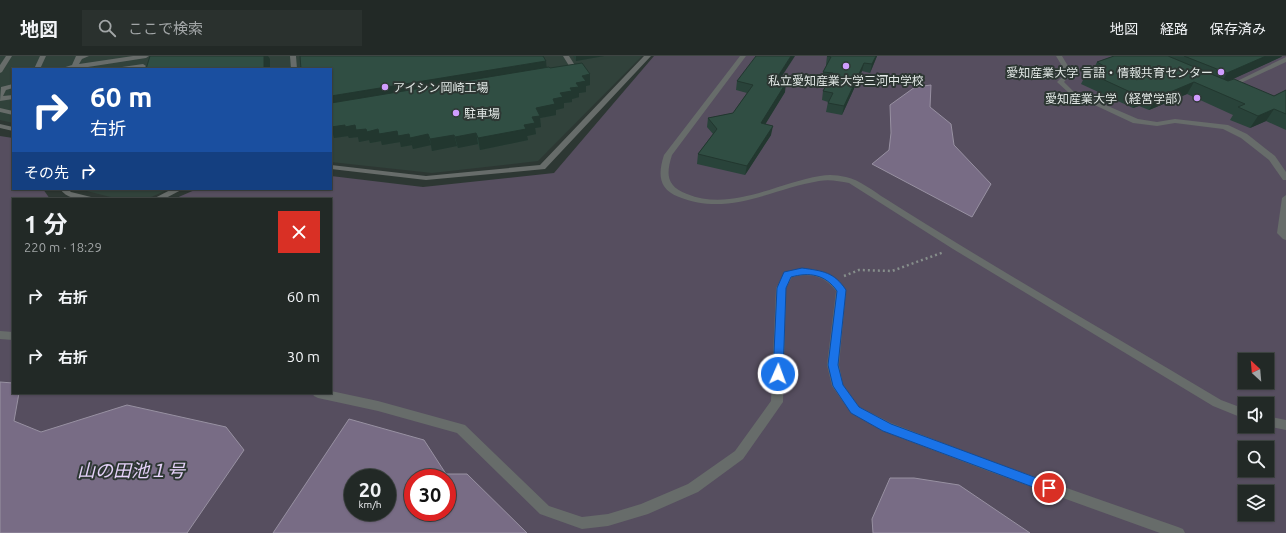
<!DOCTYPE html>
<html lang="ja">
<head>
<meta charset="utf-8">
<style>
	body { margin:0; font-family:Ubuntu,"Noto Sans JP",sans-serif; background:#2a312e; color:#f1f3f6; height:100vh; display:flex; flex-direction:column; font-size:15px; white-space:nowrap }
	* { box-sizing:border-box; margin:0 }
	p { font-size:13px; color:#a2a6a7 }
	.icon { flex:none; width:22px; height:22px; fill:none; stroke:currentColor; stroke-width:2; stroke-linecap:round; stroke-linejoin:round }
	.map { position:relative; flex:1; overflow:hidden }
	.panel { position:absolute; left:12px; top:142px; width:320px; height:196px; display:flex; flex-direction:column; background:#222926; border-radius:0px; box-shadow:0 1px 3px #0004,0 0 0 1px #3f4543 }
	.panel>* { flex:none }
	.top-card { position:absolute; left:12px; top:12px; width:320px; height:122px; border-radius:0px; box-shadow:0 1px 3px #0004,0 0 0 1px #3f4543; background:#1a4fa0; color:#fff; overflow:hidden }
	.needle { width:26px; rotate:334deg }
	.controls { position:absolute; left:1238px; top:297px; display:grid; gap:8px }
	.controls a { display:grid; place-items:center; width:36px; height:36px; border-radius:0px; background:#222926; box-shadow:0 1px 3px #0004,0 0 0 1px #3f4543; font-size:20px }
	.speed { position:absolute; left:344px; top:413px; display:flex; gap:8px; font-size:20px; font-weight:700; text-align:center }
	.speed>* { display:grid; place-content:center; width:52px; height:52px; border-radius:50%; background:#222926; box-shadow:0 1px 3px #0004,0 0 0 1px #3f4543; line-height:1 }
	.speed small { font-size:10px; font-weight:400 }
	.speed .limit { border:6px solid #d22; background:#fff; color:#111 }
	.pin { position:absolute; display:grid; place-items:center; width:34px; height:34px; color:#fff; margin:-17px; border:2px solid #fff; border-radius:50%; box-shadow:0 1px 4px #0007 }
	.me { position:absolute; width:44px; margin:-22px; rotate:2deg; stroke-linejoin:round; filter:drop-shadow(0 0 3px #0008) }
	.turn { display:flex; align-items:center; gap:14px; height:84px; padding:0 12px; font-size:18px }
	.turn .icon { width:52px; height:52px; stroke-width:2.5 }
	.turn b { display:block; font-size:28px; line-height:34px }
	.then { display:flex; align-items:center; height:38px; padding:0 12px; background:#0003; gap:8px; font-size:15px }
	.round { display:grid; place-items:center; flex:none; width:42px; height:42px; border-radius:0px; background:#2a312e }
	.summary { display:flex; align-items:center; justify-content:space-between; height:68px; padding:0 12px }
	h1 { font-size:24px; font-weight:700; line-height:30px }
	ul { padding:0; list-style:none }
	li { display:flex; align-items:center; gap:12px; height:60px; padding:0 12px }
	li div { flex:1 }
	li b { display:block; font-size:15px }
	li em { font-style:normal }
	header { display:flex; align-items:center; gap:24px; box-sizing:border-box; height:56px; padding:0 20px; background:#222926; border-bottom:1px solid #3f4543 }
	header strong { font-size:19px }
	nav { display:flex; gap:22px; margin-inline-start:auto; font-size:14px }
	.search { width:280px; height:36px; background:#2a312e; display:flex; align-items:center; gap:10px; box-sizing:border-box; padding:0 14px; border-radius:0px; color:#a2a6a7; font-size:15px }
	.map>svg:first-child { display:block }
	.built { fill:#31423b }
	.green { fill:#564e5f; fill-rule:evenodd }
	.water { fill:#786c85; stroke:#9891a2; fill-rule:evenodd }
	.lines { fill:none; stroke-linecap:round; stroke-linejoin:round }
	.path { stroke:#868e8b; stroke-width:2.5; stroke-dasharray:2 3; stroke-linecap:butt }
	.minor { fill:#676c6a; fill-rule:evenodd }
	.wall { fill:#29433a }
	.shaded-wall { fill:#22372f }
	.building { fill:#304e43; stroke:#22372f }
	.route { fill:#1a73e8; stroke:#114b97 }
	.poi-dot { fill:#d09dff; stroke:#2d3733; stroke-width:1.5 }
	.labels { text-anchor:middle; dominant-baseline:central; stroke-width:4; stroke-linejoin:round; paint-order:stroke }
	.far-poi-label { font-size:12px; fill:#e2e8e6; stroke:#2d3733; text-anchor:end }
	.near-water-label { font-size:18px; font-style:italic; fill:#e5d2f9; stroke:#2d3733 }
</style>
</head>
<body>
<header>
<strong>地図</strong>
<div class="search"><svg class="icon" aria-label="search" viewBox="0 0 24 24"><circle cx="10" cy="10" r="6"/><path d="M15 15l6 6"/></svg>ここで検索</div>
<nav><a>地図</a><a>経路</a><a>保存済み</a></nav>
</header>
<div class="map">
<svg width="1286" height="477" viewBox="0 0 1286 477">
	<rect width="100%" height="100%" fill="#2d3733"/>
	<!-- built -->
	<g class="built">
		<path d="M 0,0 L 642,0 L 538,105 L 432,117 L 331,106 L 331,13 L 13,13 L 13,67 L 0,64 Z"/>
		<path d="M 79,133 L 169,133 L 147,143 L 118,143 Z"/>
	</g>
	<!-- green -->
	<path class="green" d="M 654,0 L 1286,0 L 1286,477 L 0,477 L 0,80 L 13,82 L 13,133 L 43,133 L 50,143 L 13,143 L 13,337 L 331,337 L 331,143 L 174,143 L 197,133 L 331,133 L 331,120 L 423,131 L 554,117 ZM 1245,304 L 1267,304 L 1267,326 L 1245,326 ZM 1245,348 L 1267,348 L 1267,370 L 1245,370 ZM 1245,392 L 1267,392 L 1267,414 L 1245,414 ZM 353,422 L 387,422 L 387,456 L 353,456 ZM 413,422 L 447,422 L 447,456 L 413,456 ZM 1245,436 L 1267,436 L 1267,458 L 1245,458 Z"/>
	<!-- water -->
	<g class="water">
		<path d="M 931,29 L 930,51 L 951,68 L 954,89 L 991,128 L 972,161 L 872,108 L 889,94 L 891,77 L 890,49 L 915,31 Z"/>
		<path d="M 0,326 L 13,327 L 13,337 L 19,337 L 14,365 L 41,376 L 127,349 L 226,371 L 244,394 L 187,477 L 0,477 Z"/>
		<path d="M 349,363 L 424,384 L 446,418 L 467,418 L 527,477 L 273,477 ZM 353,422 L 387,422 L 387,456 L 353,456 ZM 413,422 L 447,422 L 447,456 L 413,456 Z"/>
		<path d="M 890,422 L 914,422 L 959,429 L 1030,477 L 873,477 L 872,463 Z"/>
	</g>
	<g class="lines">
		<!-- path -->
		<path class="path" d="M 844,220 L 859,214 L 892,215 L 944,196"/>
		<!-- minor -->
		<g class="minor">
			<path d="M 6,0 L 12,0 L 2,16 L 0,17 L 0,9 Z"/>
			<path d="M 40,0 L 46,0 L 40,13 L 34,13 Z"/>
			<path d="M 76,0 L 89,0 L 82,3 L 79,8 L 133,0 L 149,0 L 146,2 L 75,13 L 59,13 L 72,9 Z"/>
			<path d="M 290,0 L 296,0 L 297,13 L 291,13 Z"/>
			<path d="M 563,0 L 569,0 L 578,14 L 577,15 L 568,16 L 568,14 L 571,13 Z"/>
			<path d="M 644,0 L 651,0 L 545,113 L 426,124 L 331,113 L 331,109 L 426,120 L 540,109 Z"/>
			<path d="M 740,0 L 746,0 L 672,99 C 666,118 666,130 687,138 C 731,156 777,127 820,120 C 829,118 837,119 846,121 C 860,124 873,135 886,143 C 910,158 935,174 960,189 C 1047,242 1134,292 1221,344 L 1245,353 L 1245,363 L 1213,350 L 953,193 L 849,127 C 839,125 829,123 819,125 C 771,133 729,161 679,141 C 658,133 658,118 664,99 Z"/>
			<path d="M 1056,0 L 1062,0 L 1068,10 L 1070,19 L 1064,26 L 1073,35 L 1138,63 L 1157,66 L 1175,63 L 1228,69 L 1247,78 L 1275,100 L 1286,116 L 1286,124 L 1283,124 L 1269,104 L 1241,82 L 1223,73 L 1175,67 L 1157,70 L 1133,67 L 1069,37 L 1057,26 L 1064,19 L 1062,10 Z"/>
			<path d="M 1286,1 L 1286,6 L 1230,32 L 1225,31 Z"/>
			<path d="M 143,8 L 146,10 L 145,11 L 119,13 L 122,11 Z"/>
			<path d="M 13,28 L 13,32 L 6,34 L 3,40 L 13,39 L 13,43 L 0,45 L 1,31 Z"/>
			<path d="M 0,52 L 13,55 L 13,59 L 0,56 Z"/>
			<path d="M 0,68 L 13,71 L 13,75 L 0,72 Z"/>
			<path d="M 60,133 L 68,133 L 71,136 L 91,141 L 92,143 C 80,143 68,144 60,133 Z"/>
			<path d="M 172,133 L 183,133 L 164,143 L 153,143 Z"/>
			<path d="M 1286,139 L 1286,184 L 1283,183 L 1277,177 L 1282,142 Z"/>
			<path d="M 811,213 C 826,215 838,221 846,234 L 839,309 L 843,329 L 859,351 L 891,367 L 995,407 L 1178,471 L 1183,473 L 1185,477 L 1160,477 L 988,415 L 883,375 L 851,357 L 832,330 L 827,309 L 836,235 C 824,219 810,217 792,221 L 786,232 L 783,346 L 743,403 L 698,436 L 648,458 L 608,470 L 582,473 L 540,458 L 457,377 L 378,355 L 318,342 L 314,340 L 312,337 L 331,337 L 331,335 L 378,345 L 465,369 L 549,450 L 582,461 L 608,458 L 641,448 L 688,428 L 735,395 L 771,345 L 776,232 L 785,217 Z"/>
			<path d="M 0,275 L 13,276 L 13,284 L 0,283 Z"/>
			<path d="M 1267,360 L 1286,364 L 1286,374 L 1267,370 Z"/>
		</g>
	</g>
	<!-- wall -->
	<g class="wall">
		<path d="M 573,0 L 604,0 L 576,5 Z"/>
		<path d="M 827,0 L 877,0 L 870,17 L 862,15 L 842,59 L 826,56 L 828,46 L 822,44 L 823,35 L 828,26 L 822,25 L 823,16 L 827,9 L 826,9 Z"/>
		<path d="M 1114,0 L 1282,0 L 1281,1 L 1228,25 L 1274,40 L 1286,34 L 1286,74 L 1266,65 L 1250,72 L 1230,64 L 1233,59 L 1187,38 L 1149,54 L 1139,50 L 1133,52 L 1081,28 L 1087,16 L 1093,14 L 1097,6 Z"/>
		<path d="M 547,11 L 550,12 L 590,29 L 586,30 L 586,36 L 579,37 L 579,41 L 572,43 L 572,46 L 564,47 L 564,52 L 556,54 L 556,59 L 540,62 L 541,71 L 535,72 L 536,78 L 527,80 L 528,84 L 480,94 L 478,88 L 458,92 L 457,90 L 432,95 L 431,89 L 413,93 L 412,89 L 401,91 L 400,86 L 382,89 L 381,85 L 370,87 L 369,84 L 359,86 L 358,81 L 349,82 L 348,80 L 334,82 L 333,78 L 331,78 L 331,13 Z"/>
		<path d="M 737,25 L 779,25 L 785,36 L 765,68 L 771,79 L 745,119 L 697,108 L 698,98 L 713,78 L 707,71 L 708,62 L 733,57 L 747,37 L 736,34 Z"/>
	</g>
	<!-- shaded-wall -->
	<g class="shaded-wall">
		<path d="M 263,0 L 268,0 L 270,3 L 270,13 L 264,13 Z"/>
		<path d="M 576,0 L 604,0 L 576,5 Z"/>
		<path d="M 791,0 L 795,0 L 773,34 L 775,25 Z"/>
		<path d="M 876,0 L 877,0 L 870,17 L 872,8 Z"/>
		<path d="M 1266,0 L 1282,0 L 1281,1 L 1220,29 L 1227,17 Z"/>
		<path d="M 546,5 L 547,15 L 331,51 L 331,40 Z"/>
		<path d="M 864,7 L 862,15 L 842,59 L 844,50 Z"/>
		<path d="M 590,18 L 590,29 L 586,30 L 586,36 L 579,37 L 579,41 L 572,43 L 572,46 L 564,47 L 564,52 L 556,54 L 556,59 L 540,62 L 541,71 L 535,72 L 536,78 L 527,80 L 528,84 L 480,94 L 478,82 L 524,69 L 532,61 L 536,52 L 553,43 L 560,37 L 570,32 L 576,27 L 582,20 Z"/>
		<path d="M 1194,26 L 1187,38 L 1149,54 L 1156,42 Z"/>
		<path d="M 786,27 L 785,36 L 760,77 L 761,67 Z"/>
		<path d="M 1145,37 L 1139,50 L 1133,52 L 1139,40 Z"/>
		<path d="M 1274,53 L 1266,65 L 1250,72 L 1258,60 Z"/>
		<path d="M 331,69 L 355,69 L 366,73 L 397,75 L 409,78 L 412,89 L 401,91 L 400,86 L 382,89 L 381,85 L 370,87 L 369,84 L 359,86 L 358,81 L 349,82 L 348,80 L 334,82 L 333,78 L 331,78 Z"/>
		<path d="M 773,70 L 771,79 L 745,119 L 747,110 Z"/>
		<path d="M 476,77 L 478,88 L 458,92 L 455,81 Z"/>
		<path d="M 428,78 L 431,89 L 413,93 L 410,82 Z"/>
		<path d="M 454,79 L 457,90 L 432,95 L 430,83 Z"/>
	</g>
	<!-- building -->
	<g class="building">
		<path d="M 150,0 L 264,0 L 264,13 L 146,13 Z"/>
		<path d="M 300,0 L 543,0 L 546,5 L 331,40 L 331,13 L 301,13 Z"/>
		<path d="M 756,0 L 791,0 L 775,25 L 786,27 L 761,67 L 773,70 L 747,110 L 698,98 L 717,73 L 708,62 L 733,57 L 753,29 L 737,25 Z"/>
		<path d="M 827,0 L 876,0 L 872,8 L 864,7 L 844,50 L 828,47 L 833,37 L 823,35 L 833,17 L 823,16 L 831,1 Z"/>
		<path d="M 1114,0 L 1168,0 L 1228,25 L 1234,23 L 1274,40 L 1286,34 L 1286,58 L 1274,53 L 1258,60 L 1238,51 L 1245,48 L 1194,26 L 1156,42 L 1145,37 L 1139,40 L 1087,16 L 1104,10 L 1097,6 Z"/>
		<path d="M 1184,0 L 1266,0 L 1227,17 Z"/>
		<path d="M 582,7 L 590,18 L 582,20 L 586,25 L 576,27 L 579,31 L 570,32 L 572,35 L 560,37 L 563,41 L 553,43 L 555,48 L 536,52 L 540,60 L 532,61 L 535,67 L 524,69 L 526,73 L 478,82 L 476,77 L 455,81 L 454,79 L 430,83 L 428,78 L 410,82 L 409,78 L 398,80 L 397,75 L 379,78 L 378,73 L 367,76 L 366,73 L 356,74 L 355,69 L 345,71 L 345,69 L 331,71 L 331,47 L 549,11 L 550,12 Z"/>
	</g>
	<!-- route -->
	<path class="route" d="M 802,212 C 823,215 834,216 846,234 L 838,309 L 843,329 L 859,351 L 891,368 L 1053,428 L 1055,432 L 1053,435 L 1049,437 L 883,375 L 851,357 L 833,330 L 828,309 L 837,235 C 825,218 809,216 791,221 L 786,232 L 783,318 L 781,320 L 774,320 L 773,318 L 777,232 L 784,216 Z"/>
	<!-- markers -->
	<g class="poi-dot">
		<circle cx="846" cy="10" r="4"/>
		<circle cx="1221" cy="16" r="4"/>
		<circle cx="385" cy="31" r="4"/>
		<circle cx="1197" cy="42" r="4"/>
		<circle cx="456" cy="57" r="4"/>
	</g>
	<g class="labels">
		<!-- far-poi labels -->
		<g class="far-poi-label">
			<text x="1213" y="16">愛知産業大学 言語・情報共育センター</text>
			<text x="846" y="24" text-anchor="middle">私立愛知産業大学三河中学校</text>
			<text x="393" y="31" text-anchor="start">アイシン岡崎工場</text>
			<text x="1189" y="42">愛知産業大学（経営学部）</text>
			<text x="464" y="57" text-anchor="start">駐車場</text>
		</g>
		<!-- near-water labels -->
		<g class="near-water-label">
			<text x="131" y="414">山の田池１号</text>
		</g>
	</g>
</svg>
<div class="controls">
<a><svg class="needle" viewBox="-14 -14 28 28"><path d="M0-13l5 13h-10z" fill="#e53935"/><path d="M0 13l5-13h-10z" fill="#a2a6a7"/></svg></a>
<a><svg class="icon" aria-label="sound" viewBox="0 0 24 24"><path d="M4 9h4l5-4v14l-5-4H4zM17 9q2 3 0 6"/></svg></a>
<a><svg class="icon" aria-label="search" viewBox="0 0 24 24"><circle cx="10" cy="10" r="6"/><path d="M15 15l6 6"/></svg></a>
<a><svg class="icon" aria-label="layers" viewBox="0 0 24 24"><path d="M12 4l9 5-9 5-9-5zM3 14l9 5 9-5"/></svg></a>
</div>
<div class="speed"><div>20<small>km/h</small></div><div class="limit">30</div></div>
<div class="pin" style="left:1049px;top:432px;background:#d93025"><svg class="icon" aria-label="arrive" viewBox="0 0 24 24"><path d="M6 21V4h12l-3 4 3 4H6"/></svg></div>
<svg class="me" style="left:778px;top:318px" viewBox="-20 -20 40 40"><circle r="17" fill="#1a73e8" stroke="#fff" stroke-width="3"/><path d="M0-11L8 9 0 5-8 9z" fill="#fff"/></svg>
<div class="top-card">
<div class="turn"><svg class="icon" aria-label="right" viewBox="0 0 24 24"><path d="M7 20v-9h11M14 6l5 5-5 5"/></svg><div><b>60 m</b>右折</div></div>
<div class="then">その先<svg class="icon" aria-label="right" viewBox="0 0 24 24"><path d="M7 20v-9h11M14 6l5 5-5 5"/></svg></div>
</div>
<section class="panel">
<div class="summary"><div><h1>1 分</h1><p>220 m · 18:29</p></div><a class="round" style="background:#d93025;color:#fff"><svg class="icon" aria-label="close" viewBox="0 0 24 24"><path d="M6 6l12 12M18 6L6 18"/></svg></a></div>
<ul>
<li><svg class="icon" aria-label="right" viewBox="0 0 24 24"><path d="M7 20v-9h11M14 6l5 5-5 5"/></svg><div><b>右折</b></div><em>60 m</em></li>
<li><svg class="icon" aria-label="right" viewBox="0 0 24 24"><path d="M7 20v-9h11M14 6l5 5-5 5"/></svg><div><b>右折</b></div><em>30 m</em></li>
</ul>
</section>
</div>
</body>
</html>
